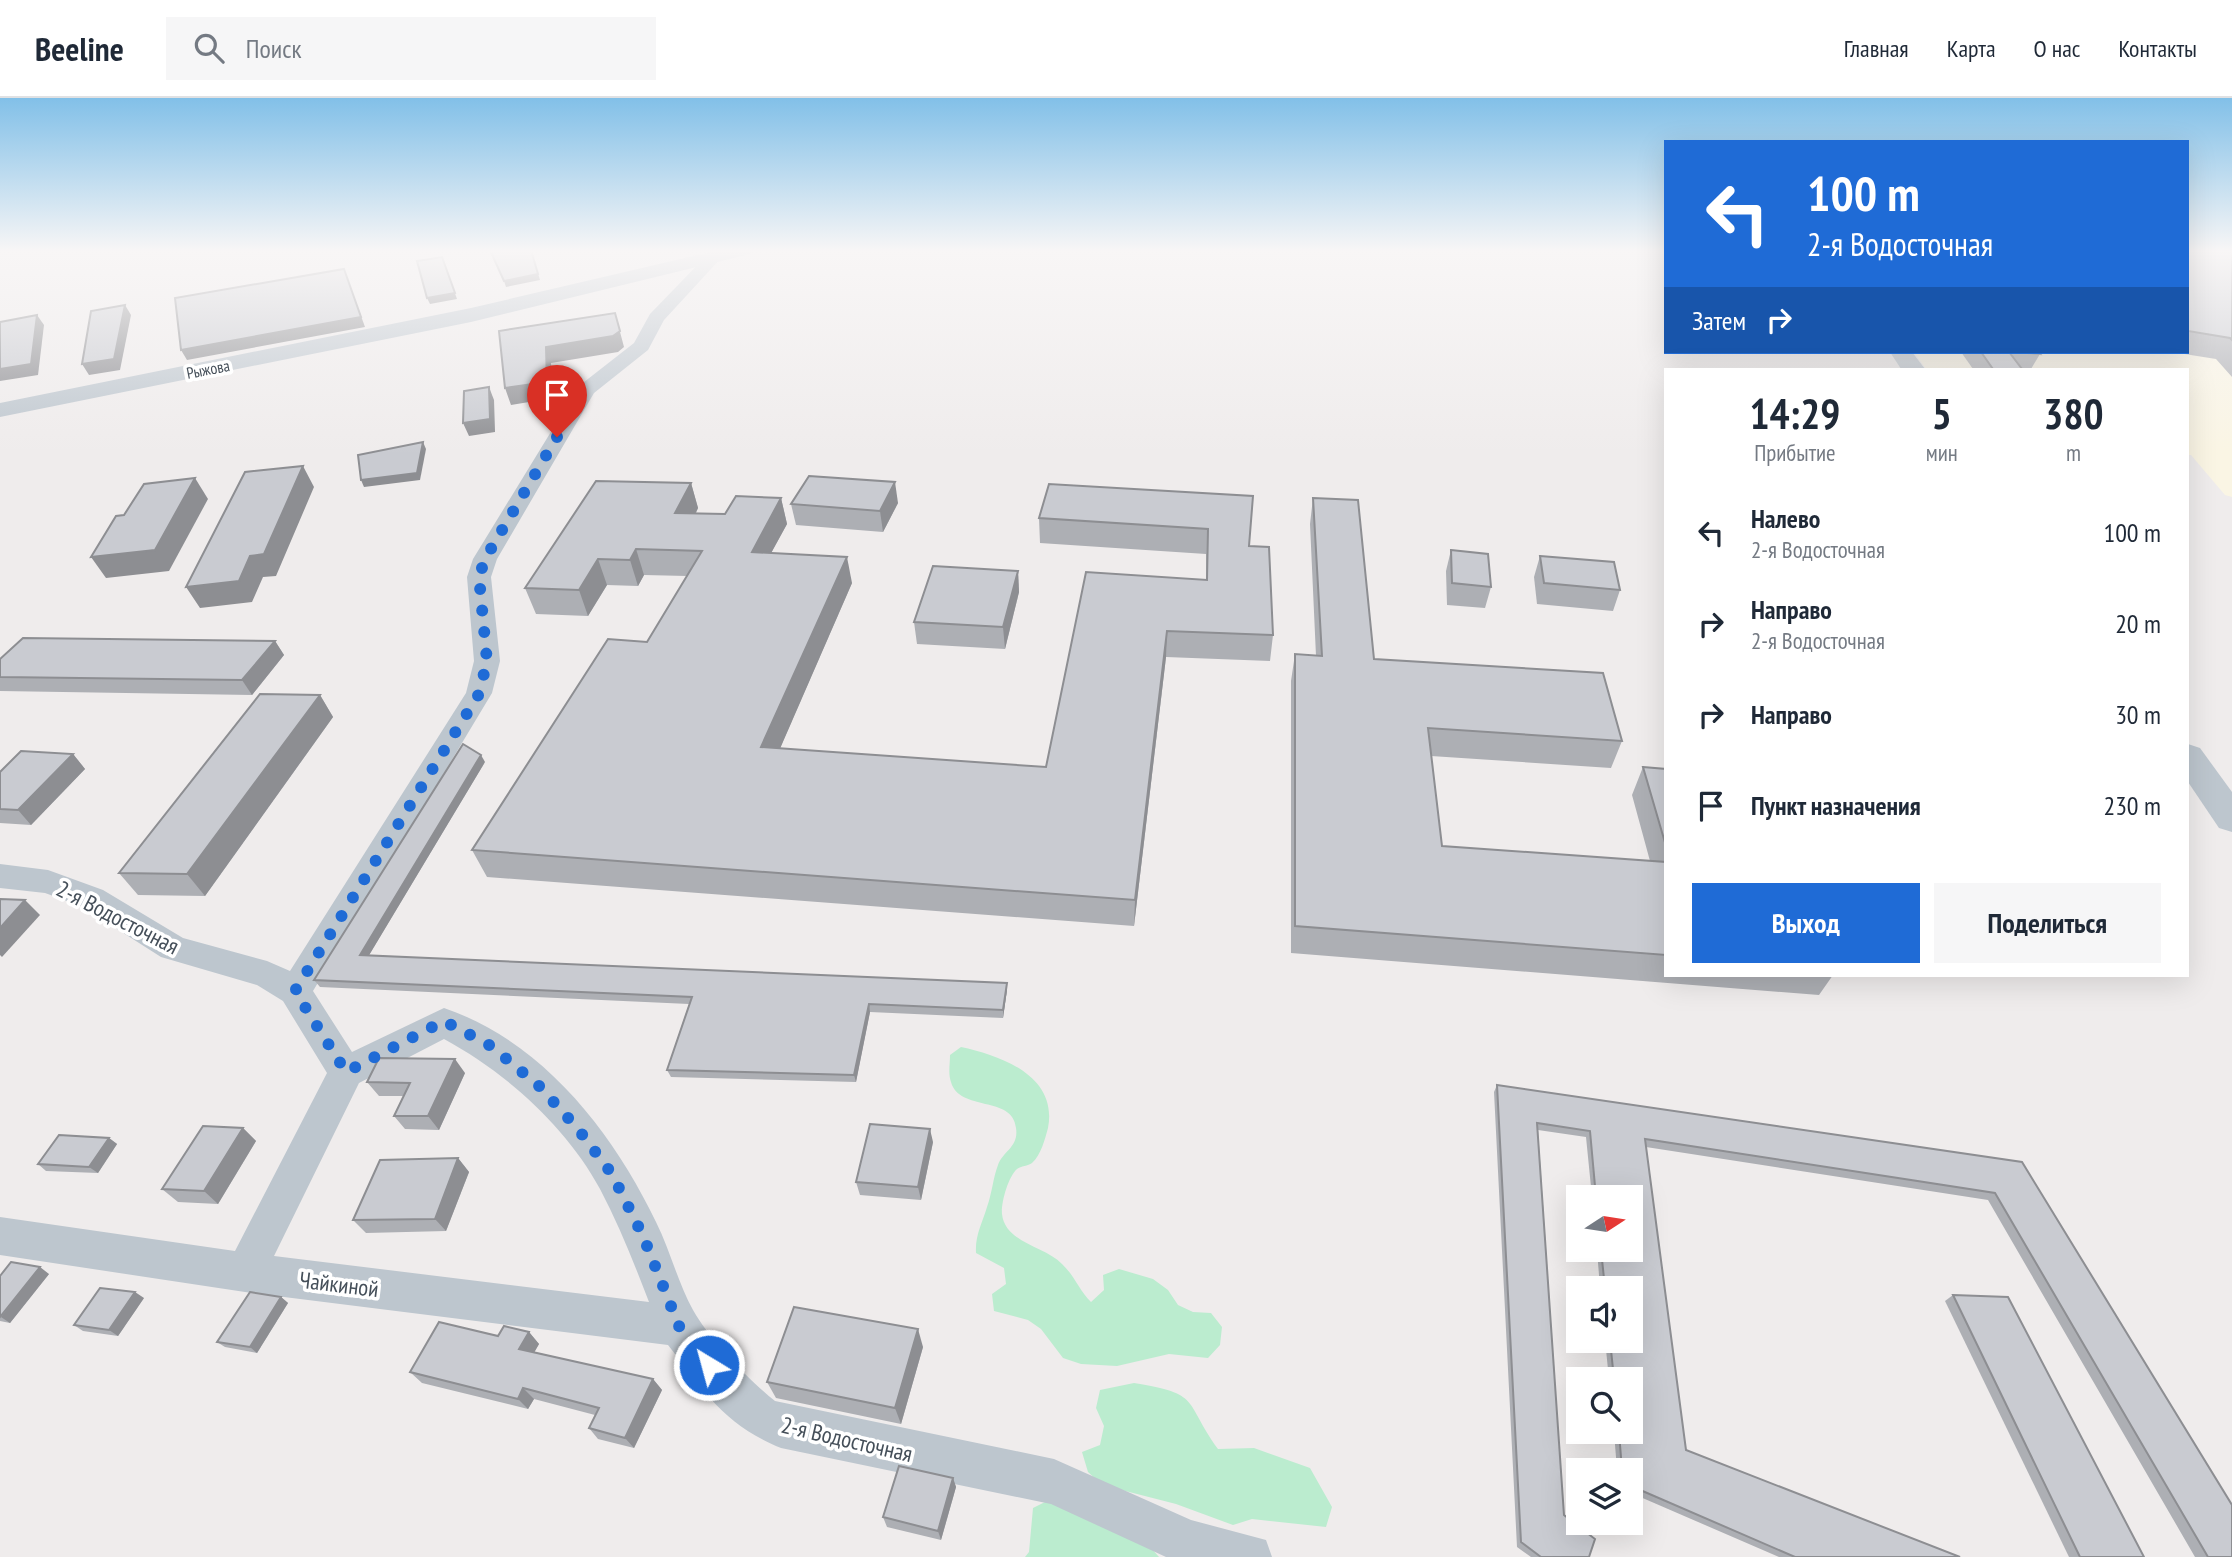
<!DOCTYPE html>
<html lang="ru">
<head>
<meta charset="utf-8">
<style>
	body { margin:0; font-family:"PT Sans Narrow",sans-serif; background:#f6f6f7; color:#1f2937; height:100vh; display:flex; flex-direction:column; font-size:26px; white-space:nowrap }
	* { box-sizing:border-box; margin:0 }
	p { font-size:23px; color:#747a83 }
	.icon { flex:none; width:38px; height:38px; fill:none; stroke:currentColor; stroke-width:2; stroke-linecap:round; stroke-linejoin:round }
	.map { position:relative; flex:1; overflow:hidden }
	.drawer { position:absolute; left:1664px; top:270px; width:525px; height:609px; display:flex; flex-direction:column; background:#fff; border-radius:0px; box-shadow:0 7px 28px #0002 }
	.drawer>* { flex:none }
	.banner { position:absolute; left:1664px; top:42px; width:525px; height:214px; border-radius:0px; box-shadow:0 7px 28px #0002; background:#1f6bd6; color:#fff; overflow:hidden }
	.needle { width:46px; rotate:78deg }
	.fabs { position:absolute; left:1566px; top:1087px; display:grid; gap:14px }
	.fabs a { display:grid; place-items:center; width:77px; height:77px; border-radius:0px; background:#fff; box-shadow:0 7px 28px #0002; font-size:35px }
	.pin { position:absolute; display:grid; place-items:center; width:60px; height:60px; color:#fff; margin:-72px -30px; border-radius:50% 50% 50% 0; rotate:-45deg; box-shadow:0 0 7px #0007 }
	.pin .icon { rotate:45deg }
	.me { position:absolute; width:77px; margin:-38px; rotate:323deg; stroke-linejoin:round; filter:drop-shadow(0 0 5px #0008) }
	.turn { display:flex; align-items:center; gap:24px; height:147px; padding:0 28px; font-size:32px }
	.turn .icon { width:91px; height:91px; stroke-width:2.5 }
	.turn b { display:block; font-size:49px; line-height:60px }
	.then { display:flex; align-items:center; height:66px; padding:0 28px; background:#0003; gap:14px; font-size:26px }
	.eta { display:flex; justify-content:space-evenly; align-items:center; height:119px; text-align:center }
	.eta b { font-size:42px; font-weight:600; line-height:49px }
	.button { display:flex; gap:14px; margin-top:auto; padding:14px 28px }
	.button a { flex:1; height:80px; border-radius:0px; background:#1f6bd6; color:#fff; font-size:28px; font-weight:600; line-height:80px; text-align:center }
	.button a+a { background:#f6f6f7; color:#1f2937 }
	ul { padding:0; list-style:none }
	li { display:flex; align-items:center; gap:21px; height:91px; padding:0 28px }
	li div { flex:1 }
	li b { display:block; font-size:26px }
	li em { font-style:normal }
	header { display:flex; align-items:center; gap:42px; box-sizing:border-box; height:98px; padding:0 35px; background:#fff; border-bottom:2px solid #e0e1e3 }
	header strong { font-size:33px }
	nav { display:flex; gap:38px; margin-inline-start:auto; font-size:24px }
	.search { width:490px; height:63px; background:#f6f6f7; display:flex; align-items:center; gap:18px; box-sizing:border-box; padding:0 24px; border-radius:0px; color:#747a83; font-size:26px }
	.map>svg:first-child { display:block }
	.commercial { fill:#faf5e4 }
	.green { fill:#bbeccf }
	.lines { fill:none; stroke-linecap:round; stroke-linejoin:round }
	.minor { fill:#bdc6ce; fill-rule:evenodd }
	.tertiary { fill:#bdc6ce; fill-rule:evenodd }
	.wall { fill:#adafb4 }
	.shaded-wall { fill:#8d8e92 }
	.building { fill:#c9cbd1; stroke:#8d8e92; stroke-width:2 }
	.route { stroke:#1f6bd6; stroke-width:12; stroke-dasharray:0 21.6 }
	.labels { text-anchor:middle; dominant-baseline:central; stroke-width:7; stroke-linejoin:round; paint-order:stroke }
	.far-street-label { font-size:16px; fill:#454f59; stroke:#fff }
	.near-street-label { font-size:23px; fill:#454f59; stroke:#fff }
</style>
</head>
<body>
<header>
<strong>Beeline</strong>
<div class="search"><svg class="icon" aria-label="search" viewBox="0 0 24 24"><circle cx="10" cy="10" r="6"/><path d="M15 15l6 6"/></svg>Поиск</div>
<nav><a>Главная</a><a>Карта</a><a>О нас</a><a>Контакты</a></nav>
</header>
<div class="map">
<svg width="2232" height="1459" viewBox="0 0 2232 1459">
	<rect width="100%" height="100%" fill="#efecec"/>
	<!-- commercial -->
	<path class="commercial" d="M 2232,152 L 2232,399 L 2225,397 L 2191,357 L 2188,357 L 2188,271 L 1926,271 L 1914,254 L 2188,254 Z"/>
	<!-- green -->
	<g class="green">
		<path d="M 961,949 C 1002,958 1058,978 1048,1030 C 1045,1041 1041,1057 1032,1065 C 1028,1068 1021,1068 1017,1071 C 1008,1079 1001,1105 1002,1116 C 1005,1145 1045,1148 1062,1166 C 1074,1177 1079,1192 1091,1204 L 1104,1192 L 1103,1177 L 1119,1171 L 1153,1181 L 1168,1192 L 1178,1207 L 1193,1214 L 1211,1215 L 1222,1229 L 1220,1247 L 1208,1260 L 1169,1256 L 1117,1268 L 1081,1266 L 1063,1260 L 1041,1231 L 1028,1222 L 994,1213 L 992,1196 L 1006,1186 L 1004,1170 L 976,1155 C 975,1137 982,1126 987,1109 C 992,1095 993,1080 998,1067 C 1003,1053 1019,1049 1016,1030 C 1013,997 959,1014 951,984 C 948,976 950,966 950,957 Z"/>
		<path d="M 1134,1285 C 1202,1296 1183,1302 1218,1351 L 1254,1350 L 1310,1370 L 1332,1409 L 1326,1429 L 1252,1421 L 1233,1427 L 1176,1406 L 1102,1387 L 1088,1374 L 1082,1354 L 1100,1347 L 1104,1328 L 1096,1310 L 1100,1292 Z"/>
		<path d="M 1051,1401 L 1152,1451 L 1159,1459 L 1025,1459 L 1029,1454 L 1033,1410 Z"/>
	</g>
	<g class="lines">
		<!-- minor -->
		<path class="minor" d="M 714,154 L 722,159 L 664,222 L 648,252 L 594,295 L 497,461 L 491,479 L 500,563 L 492,595 L 313,893 L 352,954 L 444,910 C 542,943 613,1034 656,1124 C 670,1152 678,1185 693,1212 C 709,1241 750,1283 775,1303 L 1054,1361 L 1191,1422 L 1266,1442 L 1272,1459 L 1166,1459 L 1051,1406 L 781,1350 C 723,1326 705,1294 668,1247 L 245,1194 L 0,1157 L 0,1119 L 235,1153 L 327,975 L 283,903 L 257,887 L 161,859 L 81,808 L 45,795 L 0,790 L 0,766 L 48,772 L 103,792 L 183,840 L 267,863 L 290,873 L 466,595 L 474,563 L 467,479 L 473,461 L 579,288 L 634,245 L 650,216 L 708,156 ZM 444,941 C 505,974 566,1028 600,1091 C 619,1127 634,1165 649,1204 L 274,1158 L 359,985 Z"/>
		<!-- tertiary -->
		<g class="tertiary">
			<path d="M 719,152 L 753,152 L 750,156 L 471,224 L 0,319 L 0,305 L 471,210 Z"/>
			<path d="M 1890,254 L 1912,254 L 1925,271 L 1901,271 Z"/>
			<path d="M 2188,646 L 2200,650 L 2232,694 L 2232,734 L 2219,730 L 2188,684 Z"/>
		</g>
	</g>
	<!-- wall -->
	<g class="wall">
		<path d="M 2188,152 L 2232,152 L 2232,279 L 2216,261 L 2172,254 L 2188,254 Z"/>
		<path d="M 1961,254 L 2038,254 L 2040,256 L 2031,271 L 1973,271 Z"/>
		<path d="M 691,385 L 698,410 L 696,415 L 725,416 L 781,400 L 787,426 L 771,455 L 852,485 L 780,650 L 1046,669 L 1206,482 L 1206,456 L 1040,445 L 1039,420 L 1253,398 L 1249,448 L 1273,537 L 1270,563 L 1166,559 L 1134,828 L 487,779 L 472,752 L 647,544 L 687,478 L 644,477 L 638,488 L 607,487 L 588,518 L 536,516 L 525,490 Z"/>
		<path d="M 1313,400 L 1374,561 L 1622,643 L 1611,670 L 1431,658 L 1442,748 L 1650,763 L 1632,697 L 1643,669 L 1666,671 L 1666,877 L 1833,877 L 1819,897 L 1291,855 L 1291,583 L 1295,556 L 1316,558 L 1310,426 Z"/>
		<path d="M 898,405 L 883,434 L 796,427 L 791,406 Z"/>
		<path d="M 1451,452 L 1491,489 L 1485,510 L 1447,507 L 1446,473 Z"/>
		<path d="M 1540,458 L 1620,492 L 1613,513 L 1537,506 L 1534,479 Z"/>
		<path d="M 1018,473 L 1019,494 L 1005,551 L 917,546 L 914,524 Z"/>
		<path d="M 275,543 L 284,557 L 252,597 L 0,593 L 0,561 Z"/>
		<path d="M 320,597 L 333,619 L 205,798 L 138,797 L 119,775 Z"/>
		<path d="M 73,656 L 85,671 L 31,727 L 0,725 L 0,674 Z"/>
		<path d="M 485,664 L 369,857 L 1007,892 L 1003,920 L 870,914 L 856,984 L 671,979 L 667,972 L 689,906 L 320,889 L 314,882 Z"/>
		<path d="M 465,975 L 439,1032 L 405,1031 L 394,1018 L 403,998 L 379,998 L 367,984 Z"/>
		<path d="M 1497,987 L 2022,1064 L 2232,1459 L 2195,1459 L 1988,1102 L 1646,1049 L 1686,1352 L 1960,1459 L 1779,1459 L 1631,1395 L 1631,1372 L 1617,1372 L 1614,1334 L 1631,1334 L 1631,1281 L 1609,1281 L 1605,1242 L 1631,1242 L 1631,1190 L 1600,1190 L 1597,1152 L 1631,1152 L 1631,1099 L 1592,1099 L 1586,1039 L 1538,1032 L 1564,1417 L 1589,1459 L 1531,1459 L 1517,1449 L 1494,994 Z"/>
		<path d="M 243,1030 L 256,1043 L 218,1106 L 178,1104 L 162,1091 Z"/>
		<path d="M 109,1040 L 117,1046 L 98,1075 L 46,1073 L 38,1066 Z"/>
		<path d="M 933,1044 L 921,1102 L 860,1097 L 856,1084 Z"/>
		<path d="M 458,1060 L 469,1074 L 446,1133 L 366,1135 L 353,1122 Z"/>
		<path d="M 49,1176 L 10,1225 L 0,1223 L 0,1178 Z"/>
		<path d="M 1953,1197 L 2144,1459 L 2069,1459 L 1945,1203 Z"/>
		<path d="M 281,1199 L 288,1205 L 257,1255 L 225,1249 L 217,1244 Z"/>
		<path d="M 144,1200 L 118,1238 L 83,1233 L 74,1227 Z"/>
		<path d="M 529,1234 L 539,1246 L 534,1254 L 653,1281 L 662,1292 L 634,1350 L 598,1341 L 589,1330 L 595,1317 L 534,1301 L 528,1311 L 422,1285 L 410,1274 L 498,1238 Z"/>
		<path d="M 923,1249 L 901,1326 L 776,1300 L 767,1284 Z"/>
		<path d="M 953,1380 L 956,1389 L 941,1442 L 887,1429 L 883,1419 Z"/>
	</g>
	<!-- shaded-wall -->
	<g class="shaded-wall">
		<path d="M 531,152 L 540,182 L 506,189 L 504,183 Z"/>
		<path d="M 442,159 L 457,201 L 430,206 L 427,200 Z"/>
		<path d="M 344,171 L 365,229 L 187,262 L 181,252 Z"/>
		<path d="M 125,207 L 131,217 L 120,272 L 89,277 L 82,266 Z"/>
		<path d="M 615,215 L 624,249 L 618,254 L 551,265 L 553,300 L 511,307 L 505,290 L 546,249 Z"/>
		<path d="M 37,217 L 44,227 L 38,277 L 0,283 L 0,271 Z"/>
		<path d="M 489,289 L 494,302 L 495,334 L 469,338 L 463,325 Z"/>
		<path d="M 423,344 L 426,351 L 420,382 L 364,389 L 361,382 Z"/>
		<path d="M 303,368 L 314,389 L 276,478 L 263,479 L 252,504 L 200,510 L 186,489 L 250,458 Z"/>
		<path d="M 195,380 L 208,401 L 169,473 L 106,480 L 91,459 Z"/>
		<path d="M 895,384 L 898,405 L 883,434 L 880,413 Z"/>
		<path d="M 691,385 L 698,410 L 683,440 L 675,415 Z"/>
		<path d="M 781,400 L 787,426 L 758,479 L 752,454 Z"/>
		<path d="M 636,451 L 644,477 L 638,488 L 630,462 Z"/>
		<path d="M 847,459 L 852,485 L 769,676 L 761,649 Z"/>
		<path d="M 598,461 L 607,487 L 588,518 L 579,492 Z"/>
		<path d="M 1018,473 L 1019,494 L 1005,551 L 1003,529 Z"/>
		<path d="M 1167,533 L 1166,559 L 1134,828 L 1135,802 Z"/>
		<path d="M 275,543 L 284,557 L 252,597 L 242,582 Z"/>
		<path d="M 320,597 L 333,619 L 205,798 L 187,776 Z"/>
		<path d="M 73,656 L 85,671 L 31,727 L 18,712 Z"/>
		<path d="M 481,657 L 485,664 L 365,864 L 360,857 Z"/>
		<path d="M 25,802 L 40,817 L 2,859 L 0,857 L 0,830 Z"/>
		<path d="M 1007,885 L 1007,892 L 1003,920 L 1003,912 Z"/>
		<path d="M 869,906 L 870,914 L 856,984 L 854,977 Z"/>
		<path d="M 455,961 L 465,975 L 439,1032 L 428,1018 Z"/>
		<path d="M 243,1030 L 256,1043 L 218,1106 L 204,1093 Z"/>
		<path d="M 930,1031 L 933,1044 L 921,1102 L 918,1089 Z"/>
		<path d="M 109,1040 L 117,1046 L 98,1075 L 89,1069 Z"/>
		<path d="M 458,1060 L 469,1074 L 446,1133 L 435,1121 Z"/>
		<path d="M 40,1169 L 49,1176 L 10,1225 L 1,1219 Z"/>
		<path d="M 135,1194 L 144,1200 L 118,1238 L 109,1232 Z"/>
		<path d="M 281,1199 L 288,1205 L 257,1255 L 250,1249 Z"/>
		<path d="M 918,1231 L 923,1249 L 901,1326 L 895,1310 Z"/>
		<path d="M 529,1234 L 539,1246 L 530,1262 L 519,1251 Z"/>
		<path d="M 653,1281 L 662,1292 L 634,1350 L 625,1340 Z"/>
		<path d="M 523,1290 L 534,1301 L 528,1311 L 518,1301 Z"/>
		<path d="M 953,1380 L 956,1389 L 941,1442 L 938,1433 Z"/>
	</g>
	<!-- building -->
	<g class="building">
		<path d="M 490,152 L 531,152 L 538,176 L 504,183 Z"/>
		<path d="M 2188,152 L 2232,152 L 2232,242 L 2230,240 L 2188,233 Z"/>
		<path d="M 442,159 L 455,195 L 427,200 L 417,163 Z"/>
		<path d="M 344,171 L 361,219 L 181,252 L 175,200 Z"/>
		<path d="M 125,207 L 114,261 L 82,266 L 91,213 Z"/>
		<path d="M 615,215 L 620,233 L 613,238 L 546,249 L 547,284 L 505,290 L 499,233 Z"/>
		<path d="M 37,217 L 31,266 L 0,271 L 0,224 Z"/>
		<path d="M 1981,254 L 2009,254 L 2022,271 L 1993,271 Z"/>
		<path d="M 2011,254 L 2038,254 L 2040,256 Z"/>
		<path d="M 489,289 L 490,321 L 463,325 L 464,293 Z"/>
		<path d="M 423,344 L 417,375 L 361,382 L 358,357 Z"/>
		<path d="M 303,368 L 264,456 L 250,458 L 239,483 L 186,489 L 245,374 Z"/>
		<path d="M 809,378 L 895,384 L 880,413 L 791,406 Z"/>
		<path d="M 195,380 L 155,452 L 91,459 L 116,418 L 124,417 L 144,386 Z"/>
		<path d="M 596,383 L 691,385 L 675,415 L 725,416 L 736,398 L 781,400 L 752,454 L 847,459 L 761,649 L 1046,669 L 1086,474 L 1207,482 L 1208,431 L 1039,420 L 1049,386 L 1253,398 L 1249,448 L 1269,449 L 1273,537 L 1167,533 L 1135,802 L 472,752 L 608,541 L 647,544 L 702,453 L 636,451 L 630,462 L 598,461 L 579,492 L 525,490 Z"/>
		<path d="M 1313,400 L 1358,402 L 1374,561 L 1603,575 L 1622,643 L 1428,630 L 1442,748 L 1666,764 L 1666,857 L 1295,828 L 1295,556 L 1322,558 Z"/>
		<path d="M 1451,452 L 1488,456 L 1491,489 L 1452,485 Z"/>
		<path d="M 1540,458 L 1614,464 L 1620,492 L 1544,485 Z"/>
		<path d="M 933,468 L 1018,473 L 1003,529 L 914,524 Z"/>
		<path d="M 23,540 L 275,543 L 242,582 L 0,579 L 0,561 Z"/>
		<path d="M 260,596 L 320,597 L 187,776 L 119,775 Z"/>
		<path d="M 463,646 L 481,657 L 360,857 L 1007,885 L 1003,912 L 869,906 L 854,977 L 667,972 L 692,899 L 314,882 Z"/>
		<path d="M 21,653 L 73,656 L 18,712 L 0,711 L 0,674 Z"/>
		<path d="M 1643,669 L 1666,671 L 1666,748 Z"/>
		<path d="M 0,801 L 25,802 L 0,830 Z"/>
		<path d="M 379,960 L 455,961 L 428,1018 L 394,1018 L 410,985 L 367,984 Z"/>
		<path d="M 1497,987 L 2022,1064 L 2232,1407 L 2232,1459 L 2208,1459 L 1995,1095 L 1645,1041 L 1686,1352 L 1960,1459 L 1795,1459 L 1631,1388 L 1631,1372 L 1622,1372 L 1619,1334 L 1631,1334 L 1631,1281 L 1614,1281 L 1610,1242 L 1631,1242 L 1631,1190 L 1605,1190 L 1601,1152 L 1631,1152 L 1631,1099 L 1596,1099 L 1590,1033 L 1537,1025 L 1564,1417 L 1595,1441 L 1589,1459 L 1541,1459 L 1521,1444 Z"/>
		<path d="M 870,1026 L 930,1031 L 918,1089 L 856,1084 Z"/>
		<path d="M 203,1028 L 243,1030 L 204,1093 L 162,1091 Z"/>
		<path d="M 59,1037 L 109,1040 L 89,1069 L 38,1066 Z"/>
		<path d="M 458,1060 L 435,1121 L 353,1122 L 380,1062 Z"/>
		<path d="M 11,1164 L 40,1169 L 0,1219 L 0,1178 Z"/>
		<path d="M 100,1190 L 135,1194 L 109,1232 L 74,1227 Z"/>
		<path d="M 250,1194 L 281,1199 L 250,1249 L 217,1244 Z"/>
		<path d="M 1953,1197 L 2008,1199 L 2144,1459 L 2080,1459 Z"/>
		<path d="M 794,1209 L 918,1231 L 895,1310 L 767,1284 Z"/>
		<path d="M 439,1224 L 498,1238 L 504,1228 L 529,1234 L 519,1251 L 653,1281 L 625,1340 L 589,1330 L 599,1310 L 523,1290 L 518,1301 L 410,1274 Z"/>
		<path d="M 899,1368 L 953,1380 L 938,1433 L 883,1419 Z"/>
	</g>
	<!-- sky -->
	<linearGradient id="sky" x2="0" y2="1"><stop stop-color="#82c0e8"/><stop offset="0.43" stop-color="#f8f6f6"/><stop offset="1" stop-color="#f8f6f6" stop-opacity="0"/></linearGradient>
	<rect width="2232" height="356" fill="url(#sky)"/>
	<g class="lines">
		<!-- route -->
		<path class="route" d="M 557,339 L 485,461 L 479,479 L 487,563 L 479,596 L 295,893 L 346,974 L 444,923 L 491,948 L 539,988 L 578,1031 L 612,1076 L 643,1138 L 679,1228 L 709,1267"/>
	</g>
	<g class="labels">
		<!-- far-street labels -->
		<g class="far-street-label">
			<text transform="translate(208 271) rotate(-11)">Рыжова</text>
		</g>
		<!-- near-street labels -->
		<g class="near-street-label">
			<text transform="translate(118 819) rotate(27)">2-я Водосточная</text>
			<text transform="translate(339 1186) rotate(7)">Чайкиной</text>
			<text transform="translate(847 1341) rotate(13)">2-я Водосточная</text>
		</g>
	</g>
</svg>
<div class="fabs">
<a><svg class="needle" viewBox="-14 -14 28 28"><path d="M0-13l5 13h-10z" fill="#e53935"/><path d="M0 13l5-13h-10z" fill="#747a83"/></svg></a>
<a><svg class="icon" aria-label="sound" viewBox="0 0 24 24"><path d="M4 9h4l5-4v14l-5-4H4zM17 9q2 3 0 6"/></svg></a>
<a><svg class="icon" aria-label="search" viewBox="0 0 24 24"><circle cx="10" cy="10" r="6"/><path d="M15 15l6 6"/></svg></a>
<a><svg class="icon" aria-label="layers" viewBox="0 0 24 24"><path d="M12 4l9 5-9 5-9-5zM3 14l9 5 9-5"/></svg></a>
</div>
<div class="pin" style="left:557px;top:339px;background:#d93025"><svg class="icon" aria-label="arrive" viewBox="0 0 24 24"><path d="M6 21V4h12l-3 4 3 4H6"/></svg></div>
<svg class="me" style="left:709px;top:1267px" viewBox="-20 -20 40 40"><circle r="17" fill="#1f6bd6" stroke="#fff" stroke-width="3"/><path d="M0-11L8 9 0 5-8 9z" fill="#fff"/></svg>
<div class="banner">
<div class="turn"><svg class="icon" aria-label="left" viewBox="0 0 24 24"><path d="M17 20v-9H6M10 6l-5 5 5 5"/></svg><div><b>100 m</b>2-я Водосточная</div></div>
<div class="then">Затем<svg class="icon" aria-label="right" viewBox="0 0 24 24"><path d="M7 20v-9h11M14 6l5 5-5 5"/></svg></div>
</div>
<section class="drawer">
<div class="eta">
<div><b>14:29</b><p>Прибытие</p></div>
<div><b>5</b><p>мин</p></div>
<div><b>380</b><p>m</p></div>
</div>
<ul>
<li><svg class="icon" aria-label="left" viewBox="0 0 24 24"><path d="M17 20v-9H6M10 6l-5 5 5 5"/></svg><div><b>Налево</b><p>2-я Водосточная</p></div><em>100 m</em></li>
<li><svg class="icon" aria-label="right" viewBox="0 0 24 24"><path d="M7 20v-9h11M14 6l5 5-5 5"/></svg><div><b>Направо</b><p>2-я Водосточная</p></div><em>20 m</em></li>
<li><svg class="icon" aria-label="right" viewBox="0 0 24 24"><path d="M7 20v-9h11M14 6l5 5-5 5"/></svg><div><b>Направо</b></div><em>30 m</em></li>
<li><svg class="icon" aria-label="arrive" viewBox="0 0 24 24"><path d="M6 21V4h12l-3 4 3 4H6"/></svg><div><b>Пункт назначения</b></div><em>230 m</em></li>
</ul>
<div class="button"><a>Выход</a><a>Поделиться</a></div>
</section>
</div>
</body>
</html>
